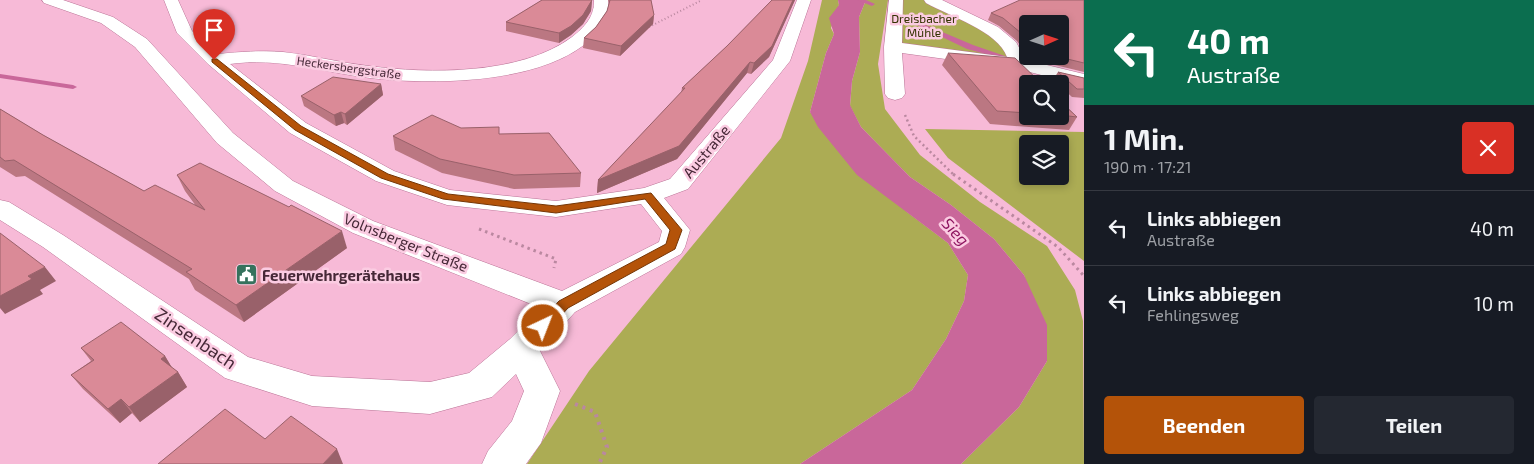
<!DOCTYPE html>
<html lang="de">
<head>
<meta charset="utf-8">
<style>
	body { margin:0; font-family:"Exo 2",sans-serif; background:#242831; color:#f1f3f6; height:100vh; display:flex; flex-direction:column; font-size:19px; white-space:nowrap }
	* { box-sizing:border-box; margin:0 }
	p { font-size:16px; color:#9ea1a6 }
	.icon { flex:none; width:28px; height:28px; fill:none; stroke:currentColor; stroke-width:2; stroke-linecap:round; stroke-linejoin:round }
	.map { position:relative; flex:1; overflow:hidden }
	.drawer { display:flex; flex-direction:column; background:#171b24; width:450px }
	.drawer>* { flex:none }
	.banner { background:#0b6e4f; color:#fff; overflow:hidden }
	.needle { width:32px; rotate:87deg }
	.fabs { position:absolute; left:1019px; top:15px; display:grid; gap:10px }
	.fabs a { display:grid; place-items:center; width:50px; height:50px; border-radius:5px; background:#171b24; box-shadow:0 2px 8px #0003; font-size:25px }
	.pin { position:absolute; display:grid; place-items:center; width:42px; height:42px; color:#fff; margin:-51px -21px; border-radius:50% 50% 50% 0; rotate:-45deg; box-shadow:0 0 5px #0007 }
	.pin .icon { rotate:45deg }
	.me { position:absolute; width:55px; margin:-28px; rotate:43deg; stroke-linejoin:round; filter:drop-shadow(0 0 4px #0008) }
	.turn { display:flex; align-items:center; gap:18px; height:105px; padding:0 20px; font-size:22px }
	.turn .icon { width:65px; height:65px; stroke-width:2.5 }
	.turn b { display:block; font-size:35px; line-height:42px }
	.round { display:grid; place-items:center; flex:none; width:52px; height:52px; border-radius:5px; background:#242831 }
	.headline { display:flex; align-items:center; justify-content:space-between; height:85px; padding:0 20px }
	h1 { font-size:30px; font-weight:700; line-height:38px }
	.button { display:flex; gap:10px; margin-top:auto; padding:10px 20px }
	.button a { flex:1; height:58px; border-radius:5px; background:#b45309; color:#fff; font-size:20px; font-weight:700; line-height:58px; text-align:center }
	.button a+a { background:#242831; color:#f1f3f6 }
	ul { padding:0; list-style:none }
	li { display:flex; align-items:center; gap:15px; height:75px; padding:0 20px; border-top:1px solid #363941 }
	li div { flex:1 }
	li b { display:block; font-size:19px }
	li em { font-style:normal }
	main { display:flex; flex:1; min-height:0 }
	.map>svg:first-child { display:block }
	.green { fill:#acac54; fill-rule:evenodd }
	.water { fill:#c9679a }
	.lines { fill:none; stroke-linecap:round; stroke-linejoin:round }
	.stream { fill:#c9679a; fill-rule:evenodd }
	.minor-casing { stroke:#ba7396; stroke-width:1 }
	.path-far3 { stroke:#ba88a0; stroke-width:2; stroke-dasharray:1 2.5; stroke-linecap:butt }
	.path-far2 { stroke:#ba88a0; stroke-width:2.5; stroke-dasharray:2 3; stroke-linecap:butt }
	.path-far1 { stroke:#ba88a0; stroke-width:3; stroke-dasharray:2.5 4; stroke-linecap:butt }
	.path { stroke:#ba88a0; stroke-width:4; stroke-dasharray:3 5; stroke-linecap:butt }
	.minor { fill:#fff; fill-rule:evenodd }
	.wall { fill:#bb7782 }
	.shaded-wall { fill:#99616a }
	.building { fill:#da8a97; stroke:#99616a }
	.route { fill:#b45309; stroke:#753606 }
	.labels { text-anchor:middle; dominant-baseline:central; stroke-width:5; stroke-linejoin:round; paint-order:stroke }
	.far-park-label { font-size:12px; fill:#333200; stroke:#fbcce2 }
	.far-street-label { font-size:12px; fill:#462837; stroke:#fbcce2 }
	.street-label { font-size:15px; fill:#462837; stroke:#fbcce2 }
	.poi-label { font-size:15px; font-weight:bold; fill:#462837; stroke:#fbcce2; text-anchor:start }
	.water-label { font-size:16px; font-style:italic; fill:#8f1661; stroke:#fbcce2 }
	.near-street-label { font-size:18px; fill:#462837; stroke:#fbcce2 }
</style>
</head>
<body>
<main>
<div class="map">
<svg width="1084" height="464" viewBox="0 0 1084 464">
	<rect width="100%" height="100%" fill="#f7bad7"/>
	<!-- green -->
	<g class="green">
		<path d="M 822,0 L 838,0 L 839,5 L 831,28 L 834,34 L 826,53 L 810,112 L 907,212 L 948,243 L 968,275 L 964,301 L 946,339 L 912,390 L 800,464 L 527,464 L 589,371 L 781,138 L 808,61 Z"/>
		<path d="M 866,0 L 888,0 L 878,64 L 885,109 L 920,155 L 980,202 L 1047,246 L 1075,290 L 1083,321 L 1084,464 L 961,464 L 1019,407 L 1047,361 L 1024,275 L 994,239 L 951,205 L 910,177 L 861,127 L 850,106 L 852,81 L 860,52 L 859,17 Z"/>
		<path d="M 896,0 L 931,0 L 1007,42 L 1018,64 L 893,47 Z"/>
		<path d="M 925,129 L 1084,132 L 1084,261 L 948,158 ZM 1028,144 L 1060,144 L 1060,176 L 1028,176 Z"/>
	</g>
	<!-- water -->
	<path class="water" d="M 838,0 L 866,0 L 859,17 L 860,52 L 852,81 L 850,105 L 861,127 L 910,177 L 951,205 L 994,239 L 1024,275 L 1047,325 L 1047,361 L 1019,407 L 961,464 L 800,464 L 912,390 L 946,339 L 964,301 L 968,275 L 948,243 L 857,175 L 818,127 L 810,112 L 826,53 L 834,34 L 829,18 L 839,5 Z"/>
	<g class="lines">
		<!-- stream -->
		<g class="stream">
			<path d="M 857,0 L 866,0 L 875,4 L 872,6 Z"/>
			<path d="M 917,23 L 921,23 L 973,45 L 1005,56 L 1001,58 L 967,49 L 917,25 Z"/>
			<path d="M 0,74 L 73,85 L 77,87 L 73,89 L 0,78 Z"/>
		</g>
		<defs>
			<g id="minor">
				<path d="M 42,0 L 63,0 L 113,17 L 147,39 L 233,133 L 293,181 L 373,221 L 562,291 L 659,242 L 662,231 L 641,204 L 556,217 L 447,205 L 376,181 L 290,133 L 208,64 L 177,33 L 164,0 L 178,0 L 192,31 L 218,54 C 240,52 261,50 283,52 C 312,55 340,63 369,66 C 429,74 521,75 572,37 C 584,28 595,16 594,0 L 608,0 C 611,18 597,34 584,45 C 533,84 431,85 370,78 C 322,72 278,57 230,64 L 306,123 L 394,171 L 450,190 L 556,201 L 644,188 L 670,179 L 773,60 L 797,0 L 811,0 L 790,61 L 688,189 L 664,198 L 690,230 L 685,247 L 681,254 L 575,312 L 540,351 L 560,391 L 541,443 L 526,464 L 482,464 L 488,451 L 512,421 L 524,391 L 516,374 L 492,397 L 430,414 L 312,406 L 225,378 L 43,247 L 0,220 L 0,200 L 9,202 L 63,235 L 248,357 L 312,376 L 430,382 L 469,373 L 510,339 L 541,308 L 353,233 L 275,191 L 217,143 L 135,47 L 101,23 L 44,3 Z"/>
				<path d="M 889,0 L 903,0 L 902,43 L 1007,57 C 998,31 949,16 926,3 L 924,0 L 942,0 L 998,27 L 1016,42 L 1026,60 L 1084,74 L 1084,86 L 1018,69 L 902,53 L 905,94 L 902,98 L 895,100 L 888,98 L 885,94 L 884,47 Z"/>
			</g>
		</defs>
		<!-- minor casing -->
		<use href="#minor" class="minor-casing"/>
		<!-- path-far3 -->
		<path class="path-far3" d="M 649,27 L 702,0"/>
		<!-- path-far2 -->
		<path class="path-far2" d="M 905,115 L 914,136 L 955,176"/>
		<!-- path-far1 -->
		<g class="path-far1">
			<path d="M 953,174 L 1058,247 L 1084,276"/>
			<path d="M 479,229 L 556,259 L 554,268"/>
		</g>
		<!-- path -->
		<path class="path" d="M 575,404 L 595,412 L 607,447 L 599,464"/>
		<!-- minor -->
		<use href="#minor" class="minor"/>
	</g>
	<!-- wall -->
	<g class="wall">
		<path d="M 542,0 L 592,0 L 591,11 L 583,24 L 571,35 L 559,43 L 506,31 L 506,22 Z"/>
		<path d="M 608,0 L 651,0 L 654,15 L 653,24 L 620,56 L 583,48 L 584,38 L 596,27 L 607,11 L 609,3 Z"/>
		<path d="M 772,0 L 795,0 L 769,57 L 751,74 L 747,73 L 677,159 L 597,193 L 598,180 L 681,93 L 682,88 L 727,46 Z"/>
		<path d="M 1084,0 L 1084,72 L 1030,59 L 1028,56 L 1060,56 L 1028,24 L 1028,56 L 1017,41 L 999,26 L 988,20 L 991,13 Z"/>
		<path d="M 948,53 L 1028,84 L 1028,116 L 1060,116 L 1060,101 L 1077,117 L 1069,130 L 990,124 L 942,65 Z"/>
		<path d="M 1058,72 L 1084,78 L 1084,98 L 1072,97 L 1060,86 L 1060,84 L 1057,84 L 1053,80 Z"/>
		<path d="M 381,84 L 383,95 L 347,125 L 344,123 L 336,126 L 304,106 L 301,96 Z"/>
		<path d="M 0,109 L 43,135 L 144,191 L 196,206 L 185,191 L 177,175 L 347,248 L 244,322 L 195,290 L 189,279 L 25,176 L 16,177 L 0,167 Z"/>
		<path d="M 461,128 L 499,134 L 581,173 L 580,187 L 514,189 L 442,173 L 395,150 L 393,136 Z"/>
		<path d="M 81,348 L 165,356 L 172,368 L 178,372 L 187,387 L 140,422 L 132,413 L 120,423 L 83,389 L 71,375 L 91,361 Z"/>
	</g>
	<!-- shaded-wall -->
	<g class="shaded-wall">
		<path d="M 592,0 L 591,11 L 583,24 L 571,35 L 559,43 L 559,33 Z"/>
		<path d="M 793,0 L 795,0 L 769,57 L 751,74 L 754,63 Z"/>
		<path d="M 654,15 L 653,24 L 620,56 L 621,46 Z"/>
		<path d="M 750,62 L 747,73 L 677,159 L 597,193 L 598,180 Z"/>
		<path d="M 381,84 L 383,95 L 347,125 L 345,114 Z"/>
		<path d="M 341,112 L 344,123 L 336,126 L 334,115 Z"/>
		<path d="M 342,231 L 347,248 L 244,322 L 236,305 Z"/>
		<path d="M 45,267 L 56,281 L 40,290 L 43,294 L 5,314 L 0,308 L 0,296 L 28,276 Z"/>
		<path d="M 165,356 L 174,371 L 161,359 Z"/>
		<path d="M 178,372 L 187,387 L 140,422 L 129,407 Z"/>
		<path d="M 121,399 L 132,413 L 120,423 L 108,409 Z"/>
		<path d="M 337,449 L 343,464 L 323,464 Z"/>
	</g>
	<!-- building -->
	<g class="building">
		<path d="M 542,0 L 592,0 L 583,15 L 571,26 L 559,33 L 506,22 Z"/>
		<path d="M 610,0 L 651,0 L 654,15 L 621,46 L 584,38 L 596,27 L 607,11 Z"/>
		<path d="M 772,0 L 793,0 L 772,46 L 754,63 L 750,62 L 679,146 L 598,180 L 685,88 L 682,88 L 727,46 Z"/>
		<path d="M 1020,0 L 1084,0 L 1084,63 L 1055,56 L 1060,56 L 1060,24 L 1028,24 L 1028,42 L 1021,33 L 1003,18 L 991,13 Z"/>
		<path d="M 948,53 L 1015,58 L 1042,84 L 1028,84 L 1028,113 L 997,111 Z"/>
		<path d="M 1058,72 L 1084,78 L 1084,89 L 1077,89 Z"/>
		<path d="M 333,77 L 381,84 L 345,114 L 341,112 L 334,115 L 301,96 Z"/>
		<path d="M 1060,101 L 1077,117 L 1060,115 Z"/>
		<path d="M 0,109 L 43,135 L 144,191 L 155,185 L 205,210 L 177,175 L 200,163 L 289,207 L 291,205 L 342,231 L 236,305 L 186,272 L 192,269 L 14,160 L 5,161 L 0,157 Z"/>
		<path d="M 432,115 L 461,128 L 499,127 L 499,134 L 549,133 L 581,173 L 514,175 L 440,159 L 393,136 Z"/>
		<path d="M 0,233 L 45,267 L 28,276 L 32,279 L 0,296 Z"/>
		<path d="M 121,322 L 165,356 L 161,359 L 178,372 L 129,407 L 121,399 L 108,409 L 71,375 L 94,360 L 81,348 Z"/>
		<path d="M 225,409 L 265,439 L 291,416 L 337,449 L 323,464 L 158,464 Z"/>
	</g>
	<!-- route -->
	<path class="route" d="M 212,59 L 217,59 L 301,126 L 388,174 L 448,194 L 556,206 L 651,193 L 682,230 L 675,249 L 568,308 L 548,330 L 543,331 L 538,330 L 536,326 L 538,323 L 559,301 L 666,244 L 670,230 L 645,199 L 556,213 L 443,199 L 381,178 L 295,130 L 212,62 Z"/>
	<!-- icons -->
	<defs>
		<symbol id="civic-square" viewBox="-11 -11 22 22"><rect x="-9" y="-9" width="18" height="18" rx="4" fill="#35725d" stroke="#fbcce2"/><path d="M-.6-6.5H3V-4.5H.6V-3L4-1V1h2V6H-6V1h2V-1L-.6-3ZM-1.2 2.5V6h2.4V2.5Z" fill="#fff"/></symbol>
	</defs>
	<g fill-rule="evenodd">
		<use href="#civic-square" x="234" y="262" width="25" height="25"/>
	</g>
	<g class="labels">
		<!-- far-park labels -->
		<g class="far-park-label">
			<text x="924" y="18">Dreisbacher<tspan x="924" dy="14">Mühle</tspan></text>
		</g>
		<!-- far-street labels -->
		<g class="far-street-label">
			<text transform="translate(349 67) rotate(8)">Heckersbergstraße</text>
		</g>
		<!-- street labels -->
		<g class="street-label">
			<text transform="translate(706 151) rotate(-50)">Austraße</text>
			<text transform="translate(406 242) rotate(22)">Volnsberger Straße</text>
		</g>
		<!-- poi labels -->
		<g class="poi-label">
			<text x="262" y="275">Feuerwehrgerätehaus</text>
		</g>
		<!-- water labels -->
		<g class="water-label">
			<text transform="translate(956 231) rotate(47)">Sieg</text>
		</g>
		<!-- near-street labels -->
		<g class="near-street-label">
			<text transform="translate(196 338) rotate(34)">Zinsenbach</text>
		</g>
	</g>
</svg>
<div class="fabs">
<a><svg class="needle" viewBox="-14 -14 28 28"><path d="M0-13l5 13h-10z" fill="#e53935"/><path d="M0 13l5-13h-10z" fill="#9ea1a6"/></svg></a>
<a><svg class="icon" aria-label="search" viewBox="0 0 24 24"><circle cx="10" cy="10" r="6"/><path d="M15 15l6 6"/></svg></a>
<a><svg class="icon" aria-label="layers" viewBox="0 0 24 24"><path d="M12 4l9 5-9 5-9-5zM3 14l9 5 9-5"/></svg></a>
</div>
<div class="pin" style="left:214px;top:60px;background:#d93025"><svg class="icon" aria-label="arrive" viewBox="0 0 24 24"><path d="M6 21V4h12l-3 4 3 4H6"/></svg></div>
<svg class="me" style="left:543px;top:326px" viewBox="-20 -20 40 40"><circle r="17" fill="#b45309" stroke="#fff" stroke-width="3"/><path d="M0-11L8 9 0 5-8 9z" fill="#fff"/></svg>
</div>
<section class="drawer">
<div class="banner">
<div class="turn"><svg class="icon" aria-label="left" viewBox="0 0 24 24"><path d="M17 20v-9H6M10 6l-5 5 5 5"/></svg><div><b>40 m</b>Austraße</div></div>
</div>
<div class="headline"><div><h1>1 Min.</h1><p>190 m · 17:21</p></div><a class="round" style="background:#d93025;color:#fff"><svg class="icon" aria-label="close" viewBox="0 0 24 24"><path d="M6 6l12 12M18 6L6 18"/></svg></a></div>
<ul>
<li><svg class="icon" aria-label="left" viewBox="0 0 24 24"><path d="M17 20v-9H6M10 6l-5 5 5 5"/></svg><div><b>Links abbiegen</b><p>Austraße</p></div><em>40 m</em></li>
<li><svg class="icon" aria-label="left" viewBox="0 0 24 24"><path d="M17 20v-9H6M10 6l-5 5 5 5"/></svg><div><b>Links abbiegen</b><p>Fehlingsweg</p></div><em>10 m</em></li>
</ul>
<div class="button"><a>Beenden</a><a>Teilen</a></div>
</section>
</main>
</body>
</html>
